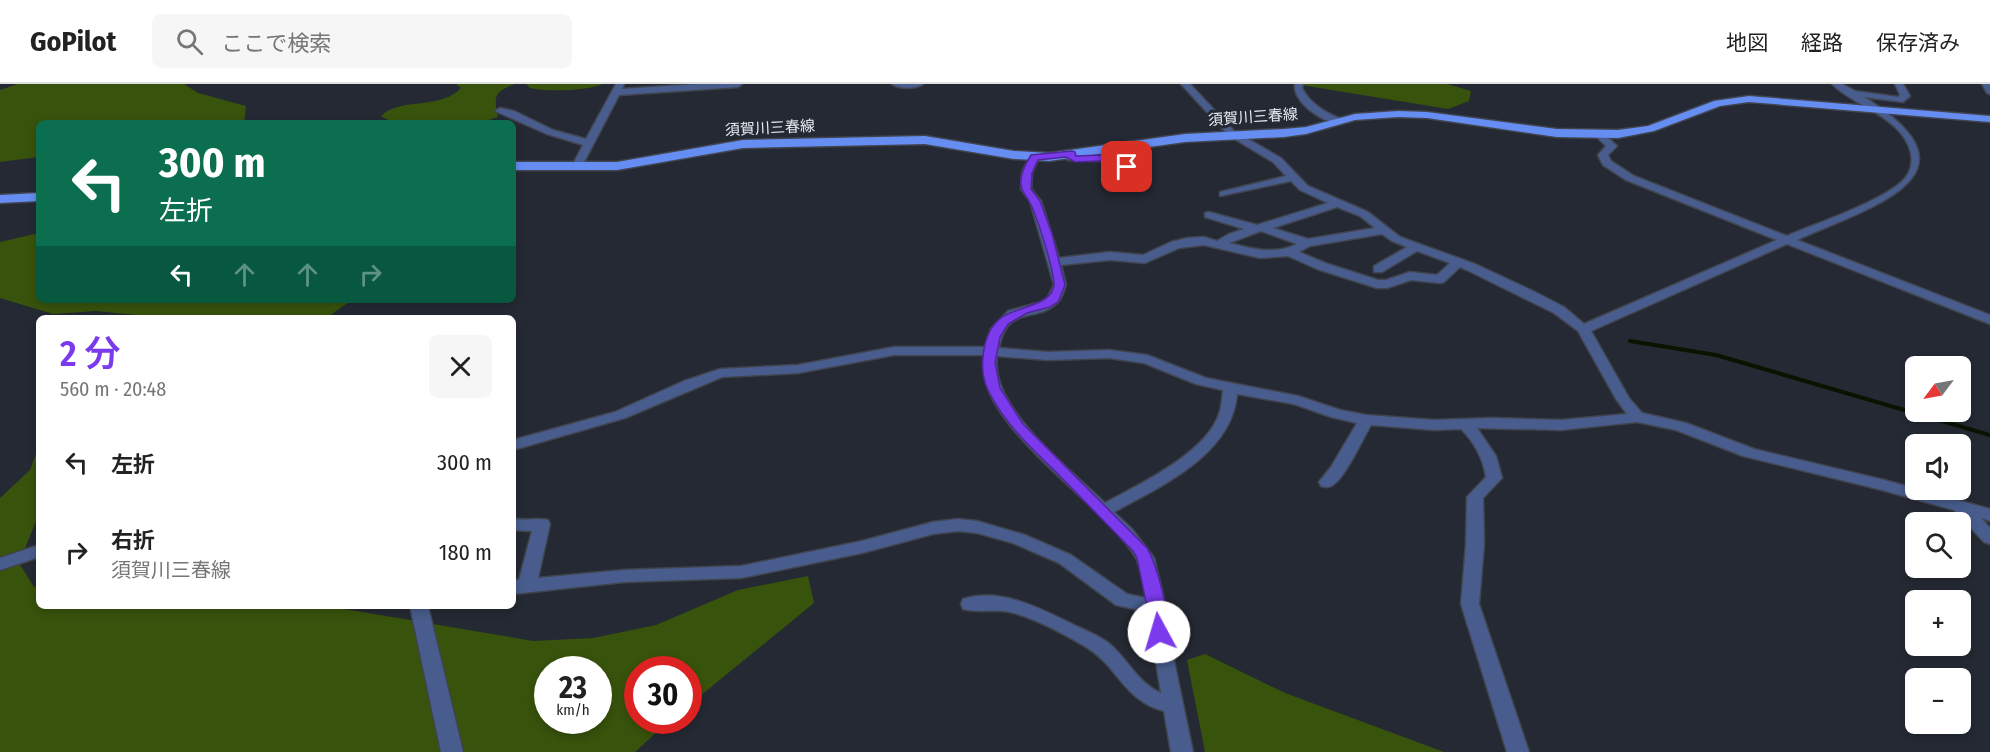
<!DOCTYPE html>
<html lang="ja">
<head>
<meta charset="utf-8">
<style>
	body { margin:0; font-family:"Fira Sans Condensed","Noto Sans JP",sans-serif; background:#f6f6f6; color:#222; height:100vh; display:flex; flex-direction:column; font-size:22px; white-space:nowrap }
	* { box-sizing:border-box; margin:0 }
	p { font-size:20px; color:#767676 }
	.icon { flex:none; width:33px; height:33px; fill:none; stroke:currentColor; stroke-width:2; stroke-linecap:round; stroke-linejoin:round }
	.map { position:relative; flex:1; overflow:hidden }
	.panel { position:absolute; left:36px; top:231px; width:480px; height:294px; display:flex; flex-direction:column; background:#fff; border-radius:9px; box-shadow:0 3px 9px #0003 }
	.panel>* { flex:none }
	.banner { position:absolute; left:36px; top:36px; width:480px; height:183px; border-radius:9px; box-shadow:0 3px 9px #0003; background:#0b6e4f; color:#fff; overflow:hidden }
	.needle { width:39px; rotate:238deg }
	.buttons { position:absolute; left:1905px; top:272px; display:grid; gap:12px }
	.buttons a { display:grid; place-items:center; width:66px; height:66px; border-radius:9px; background:#fff; box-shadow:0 3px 9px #0003; font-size:30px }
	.speed { position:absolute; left:534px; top:572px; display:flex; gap:12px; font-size:30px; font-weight:700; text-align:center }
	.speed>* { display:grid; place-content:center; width:78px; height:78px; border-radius:50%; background:#fff; box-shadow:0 3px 9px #0003; line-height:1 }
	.speed small { font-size:15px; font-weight:400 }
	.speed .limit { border:9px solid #d22; background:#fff; color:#111 }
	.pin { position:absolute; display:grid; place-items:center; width:51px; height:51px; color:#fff; margin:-26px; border-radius:12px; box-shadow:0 3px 9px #0006 }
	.me { position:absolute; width:66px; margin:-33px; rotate:354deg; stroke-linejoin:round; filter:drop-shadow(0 0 4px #0008) }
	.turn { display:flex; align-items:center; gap:21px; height:126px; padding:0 24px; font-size:27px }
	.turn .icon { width:78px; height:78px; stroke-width:2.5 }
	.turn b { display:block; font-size:42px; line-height:51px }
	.lanes { display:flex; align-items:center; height:57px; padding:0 24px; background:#0003; justify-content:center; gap:30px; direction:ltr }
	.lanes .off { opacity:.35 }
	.round { display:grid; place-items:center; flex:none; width:63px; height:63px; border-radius:9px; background:#f6f6f6 }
	.summary { display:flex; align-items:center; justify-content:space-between; height:102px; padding:0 24px }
	h1 { font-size:36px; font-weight:600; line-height:45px; color:#7c3aed }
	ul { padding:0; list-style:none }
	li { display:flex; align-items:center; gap:18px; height:90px; padding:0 24px }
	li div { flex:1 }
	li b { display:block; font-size:22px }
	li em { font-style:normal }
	header { display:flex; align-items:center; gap:36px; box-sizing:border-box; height:84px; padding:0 30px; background:#fff; border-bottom:2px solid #e0e0e0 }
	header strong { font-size:28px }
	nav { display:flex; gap:33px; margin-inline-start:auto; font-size:21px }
	.search { width:420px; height:54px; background:#f6f6f6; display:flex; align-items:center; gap:15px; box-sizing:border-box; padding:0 21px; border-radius:9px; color:#767676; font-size:22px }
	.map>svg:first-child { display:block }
	.green { fill:#38530c; fill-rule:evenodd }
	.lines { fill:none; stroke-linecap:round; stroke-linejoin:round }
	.stream { stroke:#081300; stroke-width:4 }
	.minor-casing { stroke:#40444e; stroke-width:3 }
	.major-casing { stroke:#40444e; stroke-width:3 }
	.minor { fill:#485d8d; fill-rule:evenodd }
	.major { fill:#658df2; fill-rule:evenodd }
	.route { fill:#7c3aed; stroke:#51269a; stroke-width:1.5 }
	.labels { text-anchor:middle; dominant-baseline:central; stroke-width:6; stroke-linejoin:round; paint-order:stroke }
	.far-street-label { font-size:15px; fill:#e9ecf3; stroke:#252933 }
</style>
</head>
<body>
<header>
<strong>GoPilot</strong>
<div class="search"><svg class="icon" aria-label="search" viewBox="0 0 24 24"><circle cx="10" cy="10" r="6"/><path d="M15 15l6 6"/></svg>ここで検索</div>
<nav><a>地図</a><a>経路</a><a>保存済み</a></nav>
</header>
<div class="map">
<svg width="1990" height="668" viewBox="0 0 1990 668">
	<rect width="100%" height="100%" fill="#252933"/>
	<!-- green -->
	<g class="green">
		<path d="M 18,0 L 184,0 L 198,9 L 246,22 L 244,39 L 39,39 L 39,73 L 0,78 L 0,6 Z"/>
		<path d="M 456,0 L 515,0 C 493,8 494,13 498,33 L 479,39 L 393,39 L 381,32 C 400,13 441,26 461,4 Z"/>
		<path d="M 526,0 L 603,0 C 586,7 547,8 530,4 Z"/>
		<path d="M 1295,0 L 1447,0 L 1471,7 L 1469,17 L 1448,25 Z"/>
		<path d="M 39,149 L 39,216 L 352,216 L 326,234 L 141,234 L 146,232 L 96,227 L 53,230 L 0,214 L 0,158 Z"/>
		<path d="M 39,361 L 39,430 L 19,479 L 34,503 L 39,503 L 39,522 L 327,522 L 533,557 L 593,554 L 656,541 L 738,506 L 808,492 L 814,519 L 689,621 L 688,585 L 638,585 L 638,636 L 670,636 L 635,668 L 0,668 L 0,414 L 30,386 ZM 548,585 L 598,585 L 598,636 L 548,636 Z"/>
		<path d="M 1205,570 L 1285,609 L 1444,668 L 1205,668 L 1187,576 Z"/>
	</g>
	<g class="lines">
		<!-- stream -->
		<path class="stream" d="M 1630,257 L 1716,271 L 1990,351"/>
		<defs>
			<g id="minor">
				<path d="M 616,0 L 624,0 L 622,5 L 697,0 L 742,0 L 738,3 L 619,11 L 582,82 L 577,85 L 572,82 L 583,61 L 547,50 L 495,27 L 500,24 L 514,27 L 553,46 L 586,55 Z"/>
				<path d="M 892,0 L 923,0 C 916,5 899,5 892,0 Z"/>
				<path d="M 1181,0 L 1190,0 L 1234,47 L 1281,74 L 1308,102 L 1368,128 L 1400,153 L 1475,180 L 1535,208 L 1564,223 L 1584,240 L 1777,156 L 1626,96 L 1603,81 L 1598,71 L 1606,62 L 1596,52 L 1596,48 L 1602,48 L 1617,62 L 1608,71 L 1611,77 L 1634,92 L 1787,152 C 1814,140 1890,115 1906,93 C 1918,76 1909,57 1896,44 C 1877,25 1850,18 1832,0 L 1842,0 L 1855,7 L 1898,13 L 1900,11 L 1895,0 L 1903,0 L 1910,12 L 1903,18 L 1864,13 C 1990,91 1870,123 1797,156 L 1990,231 L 1990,240 L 1787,160 L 1591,247 L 1629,314 L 1642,329 L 1686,339 L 1754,365 L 1884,396 L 1990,425 L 1990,437 L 1981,434 L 1990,444 L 1990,460 L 1984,458 L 1954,426 L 1882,406 L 1743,372 L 1676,346 L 1637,338 L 1561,346 L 1477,344 L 1496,372 L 1502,394 L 1483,414 L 1484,460 L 1479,520 L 1529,668 L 1507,668 L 1461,520 L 1466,460 L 1467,413 L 1486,393 C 1483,374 1474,358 1461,345 L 1434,346 L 1371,341 C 1363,354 1344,397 1331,402 C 1327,404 1325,403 1321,402 L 1319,398 L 1331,383 L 1357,339 L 1331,333 L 1294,320 L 1237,310 C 1232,371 1161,402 1114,428 L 1132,445 L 1154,474 L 1166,523 L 1168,548 L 1193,668 L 1171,668 L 1164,627 C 1124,617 1118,582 1086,563 C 1064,550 1035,534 1010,528 C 994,525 978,529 963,525 L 961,520 L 963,515 C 1002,503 1041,525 1074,541 C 1087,547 1100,552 1111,561 C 1128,576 1139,600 1161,609 L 1148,528 L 1116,521 L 1059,479 L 1013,459 L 977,449 L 958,447 L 933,450 L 862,469 L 741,494 L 624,498 L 513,510 L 513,496 L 519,496 L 532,447 L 513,446 L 513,434 C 525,438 536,433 548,436 L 550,440 L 538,494 L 624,486 L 741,482 L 862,457 L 933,438 L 958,435 L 977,437 L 1025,451 L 1071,471 L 1127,510 L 1146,514 C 1143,502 1142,485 1136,474 C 1105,419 970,339 984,271 L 894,271 L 798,289 L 722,293 L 625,334 L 513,366 L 513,356 L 615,328 L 684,297 L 720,285 L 798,281 L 894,263 L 985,263 L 991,245 L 1008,227 L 1041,218 L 1048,213 L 1054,201 L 1030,117 L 1021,105 L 1022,89 L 1030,71 L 1039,73 L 1032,89 L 1031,105 L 1041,117 L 1059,174 L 1110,168 L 1143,171 L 1171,158 L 1187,154 L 1204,153 L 1217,157 L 1229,150 L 1244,145 L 1205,133 L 1205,129 L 1209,128 L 1257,141 L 1328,119 L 1300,106 L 1291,97 L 1220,112 L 1220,108 L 1286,92 L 1273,78 L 1228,51 ZM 1337,123 L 1360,132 L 1375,144 L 1308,155 L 1273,144 ZM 1261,147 L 1297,160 C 1275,171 1252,165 1229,159 ZM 1382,150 L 1392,157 L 1407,163 L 1374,182 L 1374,188 L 1382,188 L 1417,167 L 1450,179 L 1437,191 L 1410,188 L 1386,196 L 1378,196 L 1325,179 L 1299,168 L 1310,162 ZM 1204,161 L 1260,174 L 1288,172 L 1317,185 L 1377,204 L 1387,204 L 1411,196 L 1440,199 L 1444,198 L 1460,183 L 1467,186 L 1554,229 L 1578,247 L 1616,315 L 1627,330 L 1561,336 L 1493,334 L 1434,336 L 1366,331 L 1340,326 L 1298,312 L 1206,294 L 1147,271 L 1109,266 L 1048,268 L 999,264 C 1007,219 1037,240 1058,218 C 1062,214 1064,206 1066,201 L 1061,181 L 1110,176 L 1145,179 L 1179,164 ZM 997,272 L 1048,276 L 1109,274 L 1144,279 L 1196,300 L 1223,306 C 1222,314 1222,322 1219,330 C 1206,369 1140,400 1105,419 C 1072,387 988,322 997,272 Z"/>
				<path d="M 1295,0 L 1303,0 L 1302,4 C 1309,19 1326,29 1341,35 L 1341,39 C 1325,41 1292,18 1295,0 Z"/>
				<path d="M 1982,0 L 1990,0 L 1990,10 L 1987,9 Z"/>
				<path d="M 1072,67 L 1076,68 L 1077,72 C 1099,70 1122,70 1138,88 L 1129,90 L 1102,77 L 1067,76 L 1067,70 Z"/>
				<path d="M 39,461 L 39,473 L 0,486 L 0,474 Z"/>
				<path d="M 410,522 L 428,522 L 463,668 L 441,668 Z"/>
			</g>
			<g id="major">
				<path d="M 1749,12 L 1990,32 L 1990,38 L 1749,18 L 1720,22 L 1654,47 L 1618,54 L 1557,53 L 1427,34 L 1398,33 L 1355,36 L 1306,50 L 1284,53 L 1185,58 L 1049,77 L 1014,75 L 925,60 L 743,64 L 617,86 L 513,86 L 513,78 L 617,78 L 743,56 L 925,52 L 1014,67 L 1049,69 L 1185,50 L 1284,45 L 1306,43 L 1355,30 L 1398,27 L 1427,28 L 1557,45 L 1618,46 L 1648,42 L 1714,17 Z"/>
				<path d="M 39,109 L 39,117 L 0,119 L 0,111 Z"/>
			</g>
		</defs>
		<!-- minor casing -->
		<use href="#minor" class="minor-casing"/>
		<!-- major casing -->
		<use href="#major" class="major-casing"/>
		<!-- minor -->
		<use href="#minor" class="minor"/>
		<!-- major -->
		<use href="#major" class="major"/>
	</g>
	<!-- route -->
	<path class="route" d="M 1072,67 L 1075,68 L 1076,72 L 1101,71 L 1131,83 L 1127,86 L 1100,77 L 1075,78 L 1066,73 L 1038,76 L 1032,89 L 1031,105 L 1040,117 L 1052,150 L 1065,201 L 1058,218 L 1050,223 L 1027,229 L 1008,240 L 1000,253 L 995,279 L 1000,304 L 1023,340 L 1147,464 C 1156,479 1173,536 1165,552 L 1159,554 L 1153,552 L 1137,474 L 1133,467 C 1108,441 1082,415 1057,389 C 1031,364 1004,339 988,306 C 978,285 982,248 1001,234 C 1016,222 1055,222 1054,199 C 1053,184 1037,131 1029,117 C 1027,113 1023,109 1022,105 C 1018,94 1025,81 1031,71 Z"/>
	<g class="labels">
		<!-- far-street labels -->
		<g class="far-street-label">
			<text transform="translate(1253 33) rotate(-4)">須賀川三春線</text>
			<text transform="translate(770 44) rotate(-3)">須賀川三春線</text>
		</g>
	</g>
</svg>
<div class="buttons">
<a><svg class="needle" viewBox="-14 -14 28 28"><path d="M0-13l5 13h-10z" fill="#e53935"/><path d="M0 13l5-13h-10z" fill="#767676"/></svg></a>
<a><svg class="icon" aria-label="sound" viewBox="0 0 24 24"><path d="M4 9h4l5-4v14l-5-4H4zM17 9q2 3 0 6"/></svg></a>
<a><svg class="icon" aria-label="search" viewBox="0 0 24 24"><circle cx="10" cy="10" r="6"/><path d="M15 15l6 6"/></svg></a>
<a>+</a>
<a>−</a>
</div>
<div class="speed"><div>23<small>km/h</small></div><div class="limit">30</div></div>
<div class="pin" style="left:1127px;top:83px;background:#d93025"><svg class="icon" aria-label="arrive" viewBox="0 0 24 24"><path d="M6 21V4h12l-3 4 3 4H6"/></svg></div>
<svg class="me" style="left:1159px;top:548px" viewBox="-20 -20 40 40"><circle r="19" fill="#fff"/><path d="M0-13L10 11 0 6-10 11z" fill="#7c3aed"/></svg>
<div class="banner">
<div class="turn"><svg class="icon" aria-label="left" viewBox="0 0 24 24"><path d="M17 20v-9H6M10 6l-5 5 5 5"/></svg><div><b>300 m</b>左折</div></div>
<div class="lanes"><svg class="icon" aria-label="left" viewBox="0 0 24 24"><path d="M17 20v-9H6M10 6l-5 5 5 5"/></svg><svg class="icon off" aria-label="ahead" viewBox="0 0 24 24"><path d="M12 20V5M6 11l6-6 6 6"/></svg><svg class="icon off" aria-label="ahead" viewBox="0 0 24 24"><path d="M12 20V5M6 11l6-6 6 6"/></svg><svg class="icon off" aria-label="right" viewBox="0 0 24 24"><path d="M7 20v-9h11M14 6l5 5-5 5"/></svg></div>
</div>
<section class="panel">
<div class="summary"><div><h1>2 分</h1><p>560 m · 20:48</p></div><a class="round"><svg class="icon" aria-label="close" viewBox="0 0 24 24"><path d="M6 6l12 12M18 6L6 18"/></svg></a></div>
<ul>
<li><svg class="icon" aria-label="left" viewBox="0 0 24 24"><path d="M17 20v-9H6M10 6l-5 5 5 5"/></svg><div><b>左折</b></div><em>300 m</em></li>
<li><svg class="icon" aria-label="right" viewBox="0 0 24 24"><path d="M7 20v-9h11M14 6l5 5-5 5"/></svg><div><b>右折</b><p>須賀川三春線</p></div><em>180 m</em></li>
</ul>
</section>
</div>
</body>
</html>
